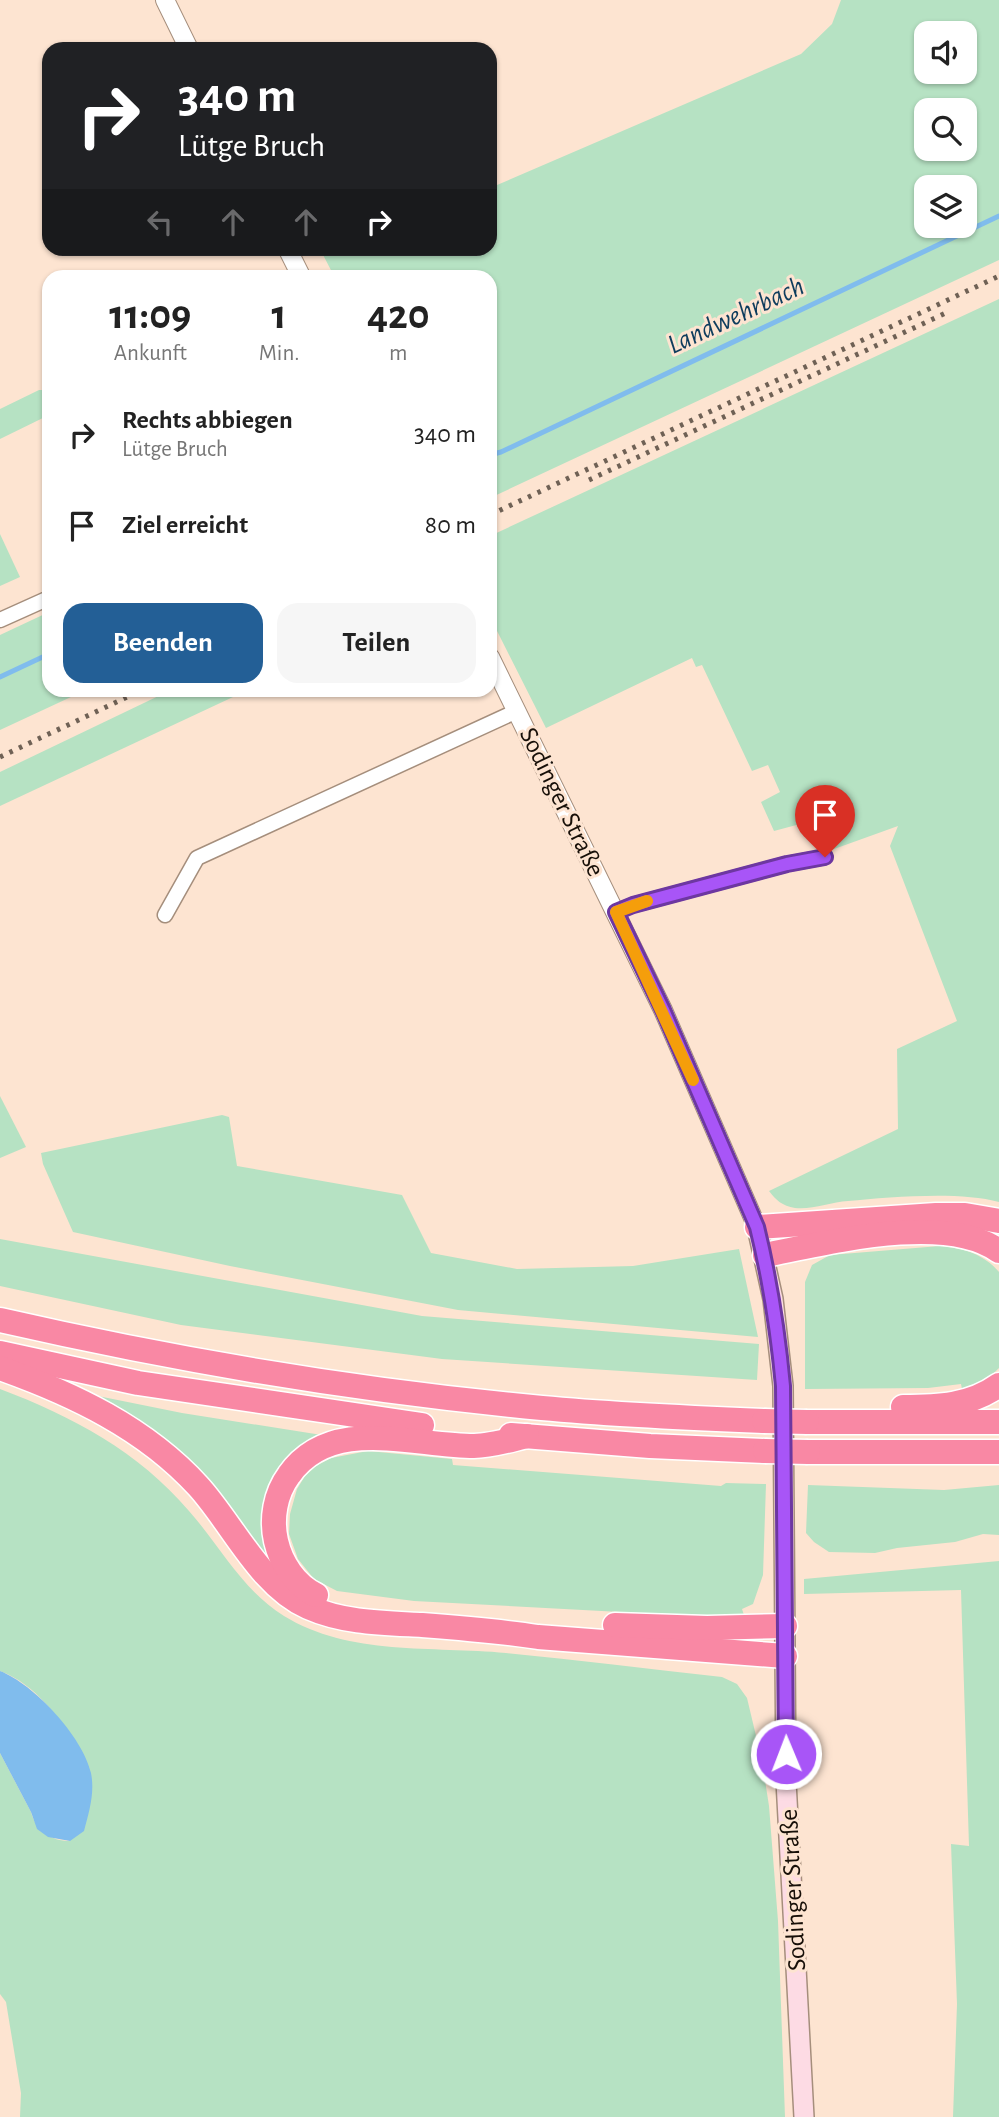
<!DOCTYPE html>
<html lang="de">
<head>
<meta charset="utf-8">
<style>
	body { margin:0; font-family:"Alegreya Sans",sans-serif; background:#f6f6f6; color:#222; height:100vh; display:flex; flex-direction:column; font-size:26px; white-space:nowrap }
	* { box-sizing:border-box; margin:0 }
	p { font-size:23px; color:#767676 }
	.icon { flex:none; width:38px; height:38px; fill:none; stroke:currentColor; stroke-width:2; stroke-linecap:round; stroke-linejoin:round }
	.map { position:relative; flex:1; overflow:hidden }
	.details { position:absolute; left:42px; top:270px; width:455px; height:427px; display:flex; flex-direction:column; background:#fff; border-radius:21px; box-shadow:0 2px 5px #0004 }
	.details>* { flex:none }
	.guide { position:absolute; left:42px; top:42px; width:455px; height:214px; border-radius:21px; box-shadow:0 2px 5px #0004; background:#202124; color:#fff; overflow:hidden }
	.controls { position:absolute; left:914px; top:21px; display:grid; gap:14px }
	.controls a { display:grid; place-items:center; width:63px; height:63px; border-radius:14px; background:#fff; box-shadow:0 2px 5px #0004; font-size:35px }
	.pin { position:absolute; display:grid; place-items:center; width:60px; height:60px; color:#fff; margin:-72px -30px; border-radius:50% 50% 50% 0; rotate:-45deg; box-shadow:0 0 7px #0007 }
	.pin .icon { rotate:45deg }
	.me { position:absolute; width:77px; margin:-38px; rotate:359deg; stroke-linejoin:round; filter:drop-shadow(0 0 5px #0008) }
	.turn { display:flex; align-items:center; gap:24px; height:147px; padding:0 21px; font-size:32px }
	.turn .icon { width:91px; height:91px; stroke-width:2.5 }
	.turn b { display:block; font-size:49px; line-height:60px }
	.lanes { display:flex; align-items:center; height:66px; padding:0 21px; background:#0003; justify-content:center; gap:35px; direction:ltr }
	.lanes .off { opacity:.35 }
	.eta { display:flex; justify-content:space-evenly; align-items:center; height:119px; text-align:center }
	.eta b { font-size:42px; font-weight:600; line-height:49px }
	.button { display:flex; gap:14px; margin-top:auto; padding:14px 21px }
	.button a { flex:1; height:80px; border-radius:21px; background:#235f96; color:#fff; font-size:28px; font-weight:600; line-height:80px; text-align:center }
	.button a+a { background:#f6f6f6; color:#222 }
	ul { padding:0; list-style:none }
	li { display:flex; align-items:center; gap:21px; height:91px; padding:0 21px }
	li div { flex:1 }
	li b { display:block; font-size:26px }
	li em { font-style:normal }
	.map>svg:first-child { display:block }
	.green { fill:#b6e2c3; fill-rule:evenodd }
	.water { fill:#80bced }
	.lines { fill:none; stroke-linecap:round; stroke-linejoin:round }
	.stream { stroke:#80bced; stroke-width:5 }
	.minor-casing { stroke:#a58e7c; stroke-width:17 }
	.tertiary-casing { stroke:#a58e7c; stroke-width:20 }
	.secondary-casing { stroke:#a58e7c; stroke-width:22 }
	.motorway-casing { stroke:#fff; stroke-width:27 }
	.minor { stroke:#fff; stroke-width:14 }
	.tertiary { stroke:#fff; stroke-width:18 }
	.secondary { stroke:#fddbe4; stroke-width:19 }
	.motorway { stroke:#f988a4; stroke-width:24 }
	.rail { stroke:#6f6155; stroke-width:5; stroke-dasharray:3.5 7; stroke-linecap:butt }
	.motorway-bridge-casing { stroke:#fff; stroke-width:27; stroke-linecap:butt }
	.motorway-bridge { stroke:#f988a4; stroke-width:24 }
	.route-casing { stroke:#6d37a1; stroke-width:18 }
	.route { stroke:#a855f7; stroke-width:12 }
	.slow { stroke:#f59e0b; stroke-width:12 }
	.labels { text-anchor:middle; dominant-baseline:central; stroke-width:6; stroke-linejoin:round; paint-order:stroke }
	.street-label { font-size:26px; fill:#170f08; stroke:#fde4d1 }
	.water-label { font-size:28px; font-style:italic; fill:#0e3c5d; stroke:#fde4d1 }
</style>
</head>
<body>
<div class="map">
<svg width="999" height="2117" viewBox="0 0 999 2117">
	<rect width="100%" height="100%" fill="#fde4d1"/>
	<!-- green -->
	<g class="green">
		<path d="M 841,0 L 999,0 L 999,260 L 490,498 L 490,276 L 334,276 L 320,249 L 490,248 L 490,188 L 801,54 L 832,24 ZM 926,33 L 964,33 L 964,72 L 926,72 ZM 926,110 L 964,110 L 964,149 L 926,149 ZM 926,187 L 964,187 L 964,226 L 926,226 Z"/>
		<path d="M 999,299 L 999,1202 C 960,1191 890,1197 848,1201 C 831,1202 812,1210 795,1208 C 782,1206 776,1200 769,1191 L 898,1129 L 897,1049 L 957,1021 L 890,846 L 898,826 L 823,853 L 815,820 L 774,831 L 761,802 L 780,792 L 768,765 L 752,771 L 702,665 L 696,667 L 692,658 L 546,728 L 490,617 L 490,536 Z"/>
		<path d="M 39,390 L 49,390 L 49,415 L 0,439 L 0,409 Z"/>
		<path d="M 0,534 L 20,577 L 0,586 Z"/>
		<path d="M 49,612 L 49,690 L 86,690 L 0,730 L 0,635 Z"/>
		<path d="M 171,690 L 248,690 L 0,806 L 0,772 Z"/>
		<path d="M 0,1096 L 26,1147 L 0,1158 Z"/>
		<path d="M 222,1115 L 229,1117 L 237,1166 L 402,1195 L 431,1253 L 517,1269 L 633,1266 L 739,1249 L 758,1337 L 458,1310 L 230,1266 L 73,1232 L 43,1164 L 41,1153 Z"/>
		<path d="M 0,1239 L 422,1316 L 759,1344 L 757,1380 L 442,1359 L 181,1325 L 0,1286 Z"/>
		<path d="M 940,1246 C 963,1248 984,1254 999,1272 L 999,1368 C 988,1379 977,1385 962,1389 L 961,1384 L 928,1388 L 805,1389 L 805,1282 L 812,1265 L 830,1255 Z"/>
		<path d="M 0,1389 C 72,1416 139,1452 189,1511 C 221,1547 242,1590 284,1616 C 349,1656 433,1646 506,1653 C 578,1660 650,1669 722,1677 L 737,1684 L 747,1698 L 762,1761 L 769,1806 L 778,1921 L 785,2117 L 20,2117 L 21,2093 L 6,2002 L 0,1994 L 0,1753 L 31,1812 C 36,1831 51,1841 70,1841 L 81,1751 C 61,1720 36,1684 0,1671 Z"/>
		<path d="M 83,1393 L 182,1413 L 328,1436 L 291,1463 L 282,1572 Z"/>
		<path d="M 368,1451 L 452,1459 L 453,1465 L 721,1486 L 726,1483 L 766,1484 L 763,1575 L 753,1604 L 742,1609 L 744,1615 L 714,1617 L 414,1601 L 337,1591 L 314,1579 L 298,1559 L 289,1534 L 290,1514 L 297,1489 L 305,1476 L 316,1466 L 331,1458 Z"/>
		<path d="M 808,1485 L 944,1490 L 999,1485 L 999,1535 L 983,1534 L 955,1542 L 897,1548 L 875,1553 L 829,1552 L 814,1542 L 806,1533 Z"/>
		<path d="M 999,1561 L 999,2117 L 953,2117 L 957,2004 L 951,1844 L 969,1846 L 961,1590 L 804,1594 L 804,1579 Z"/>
	</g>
	<!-- water -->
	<path class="water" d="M 0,1671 C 34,1684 83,1737 91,1773 C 95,1793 89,1812 84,1831 L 70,1841 L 48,1837 L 37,1829 L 31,1812 L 0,1753 Z"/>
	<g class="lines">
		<!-- stream -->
		<g class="stream">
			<path d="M 490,455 L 501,452 L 999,216"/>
			<path d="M 0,677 L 49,654"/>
		</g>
		<defs>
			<g id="minor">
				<path d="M 0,620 L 49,598"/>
				<path d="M 616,912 L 633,905 L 787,864 L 825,857"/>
				<path d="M 165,915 L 197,858 L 517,711"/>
			</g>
			<g id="tertiary">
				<path d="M 165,0 L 189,49"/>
				<path d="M 287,248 L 301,276"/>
				<path d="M 490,657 L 663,1010 L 757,1227"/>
			</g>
			<path id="secondary" d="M 757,1227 L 773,1299 L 783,1386 L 786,1781 L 804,2117"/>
			<g id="motorway">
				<path d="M 757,1227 L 936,1215 L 965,1215 L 999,1221"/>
				<path d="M 765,1255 C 827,1243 945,1212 999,1251"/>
				<path d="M 0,1320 C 179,1361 360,1391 542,1408 C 616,1415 690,1418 764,1421"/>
				<path d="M 0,1353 L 138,1383 L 422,1425"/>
				<path d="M 0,1368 C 73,1394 145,1428 198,1486 C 232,1523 260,1586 308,1607 C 344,1623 383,1623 422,1625 C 461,1628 499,1631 538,1637 L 785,1656"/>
				<path d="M 903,1407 C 938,1407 970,1406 999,1385"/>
				<path d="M 807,1422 L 999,1422"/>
				<path d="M 511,1435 L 650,1446 L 765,1451"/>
				<path d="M 808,1452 L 999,1452"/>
				<path d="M 316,1595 C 295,1585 281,1563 276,1541 C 271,1519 275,1494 289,1475 C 331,1415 413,1446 474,1446 C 491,1446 510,1440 527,1436"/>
				<path d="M 615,1625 L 707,1628 L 785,1626"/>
			</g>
		</defs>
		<!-- minor casing -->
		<use href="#minor" class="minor-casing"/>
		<!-- tertiary casing -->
		<use href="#tertiary" class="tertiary-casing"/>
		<!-- secondary casing -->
		<use href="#secondary" class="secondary-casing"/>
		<!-- motorway casing -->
		<use href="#motorway" class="motorway-casing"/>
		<!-- minor -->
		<use href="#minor" class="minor"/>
		<!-- tertiary -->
		<use href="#tertiary" class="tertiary"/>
		<!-- secondary -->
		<use href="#secondary" class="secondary"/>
		<!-- motorway -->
		<use href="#motorway" class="motorway"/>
		<!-- rail -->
		<g class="rail">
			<path d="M 589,480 L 950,311"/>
			<path d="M 490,515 L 999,276"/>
			<path d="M 0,757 L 142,690"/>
		</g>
		<defs>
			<g id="motorway-bridge">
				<path d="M 764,1421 L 807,1422"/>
				<path d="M 765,1451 L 808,1452"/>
			</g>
		</defs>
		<!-- motorway-bridge casing -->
		<use href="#motorway-bridge" class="motorway-bridge-casing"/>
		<!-- motorway-bridge -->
		<use href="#motorway-bridge" class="motorway-bridge"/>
	</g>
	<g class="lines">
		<defs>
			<path id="route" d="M 786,1754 L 783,1386 C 778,1332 770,1280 757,1227 L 663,1010 L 616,912 L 633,905 L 787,864 L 825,857"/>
		</defs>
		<!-- route casing -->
		<use href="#route" class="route-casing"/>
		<!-- route -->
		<use href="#route" class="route"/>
		<!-- slow -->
		<path class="slow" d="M 647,901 L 616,912 L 693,1080"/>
	</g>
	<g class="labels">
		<!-- street labels -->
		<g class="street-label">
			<text transform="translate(562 802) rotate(64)">Sodinger Straße</text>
			<text transform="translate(793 1890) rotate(-93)">Sodinger Straße</text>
		</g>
		<!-- water labels -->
		<g class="water-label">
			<text transform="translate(736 316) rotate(-25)">Landwehrbach</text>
		</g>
	</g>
</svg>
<div class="controls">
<a><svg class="icon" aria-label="sound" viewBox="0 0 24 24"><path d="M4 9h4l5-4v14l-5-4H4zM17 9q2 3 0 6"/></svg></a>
<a><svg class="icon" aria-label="search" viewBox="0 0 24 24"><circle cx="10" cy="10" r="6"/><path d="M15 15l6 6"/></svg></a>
<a><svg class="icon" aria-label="layers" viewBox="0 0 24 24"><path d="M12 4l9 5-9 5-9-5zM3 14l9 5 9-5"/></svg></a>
</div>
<div class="pin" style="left:825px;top:857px;background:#d93025"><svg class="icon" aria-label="arrive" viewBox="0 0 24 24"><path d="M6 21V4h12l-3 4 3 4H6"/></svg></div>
<svg class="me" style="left:786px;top:1754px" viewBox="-20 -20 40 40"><circle r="17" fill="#a855f7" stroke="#fff" stroke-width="3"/><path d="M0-11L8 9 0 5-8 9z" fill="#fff"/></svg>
<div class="guide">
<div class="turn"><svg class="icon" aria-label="right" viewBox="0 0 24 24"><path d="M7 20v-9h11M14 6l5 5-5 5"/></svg><div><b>340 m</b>Lütge Bruch</div></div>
<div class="lanes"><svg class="icon off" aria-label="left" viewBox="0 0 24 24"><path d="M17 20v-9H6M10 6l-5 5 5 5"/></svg><svg class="icon off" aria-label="ahead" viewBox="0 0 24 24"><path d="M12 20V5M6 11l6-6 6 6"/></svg><svg class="icon off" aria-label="ahead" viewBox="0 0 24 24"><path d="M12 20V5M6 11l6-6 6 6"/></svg><svg class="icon" aria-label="right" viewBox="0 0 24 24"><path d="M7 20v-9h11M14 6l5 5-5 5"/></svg></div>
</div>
<section class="details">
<div class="eta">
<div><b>11:09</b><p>Ankunft</p></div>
<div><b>1</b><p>Min.</p></div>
<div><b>420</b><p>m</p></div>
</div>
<ul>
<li><svg class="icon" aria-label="right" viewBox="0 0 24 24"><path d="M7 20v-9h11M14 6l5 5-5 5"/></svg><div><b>Rechts abbiegen</b><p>Lütge Bruch</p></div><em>340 m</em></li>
<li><svg class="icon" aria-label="arrive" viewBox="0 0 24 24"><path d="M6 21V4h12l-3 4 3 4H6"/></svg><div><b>Ziel erreicht</b></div><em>80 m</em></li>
</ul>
<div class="button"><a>Beenden</a><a>Teilen</a></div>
</section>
</div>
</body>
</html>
